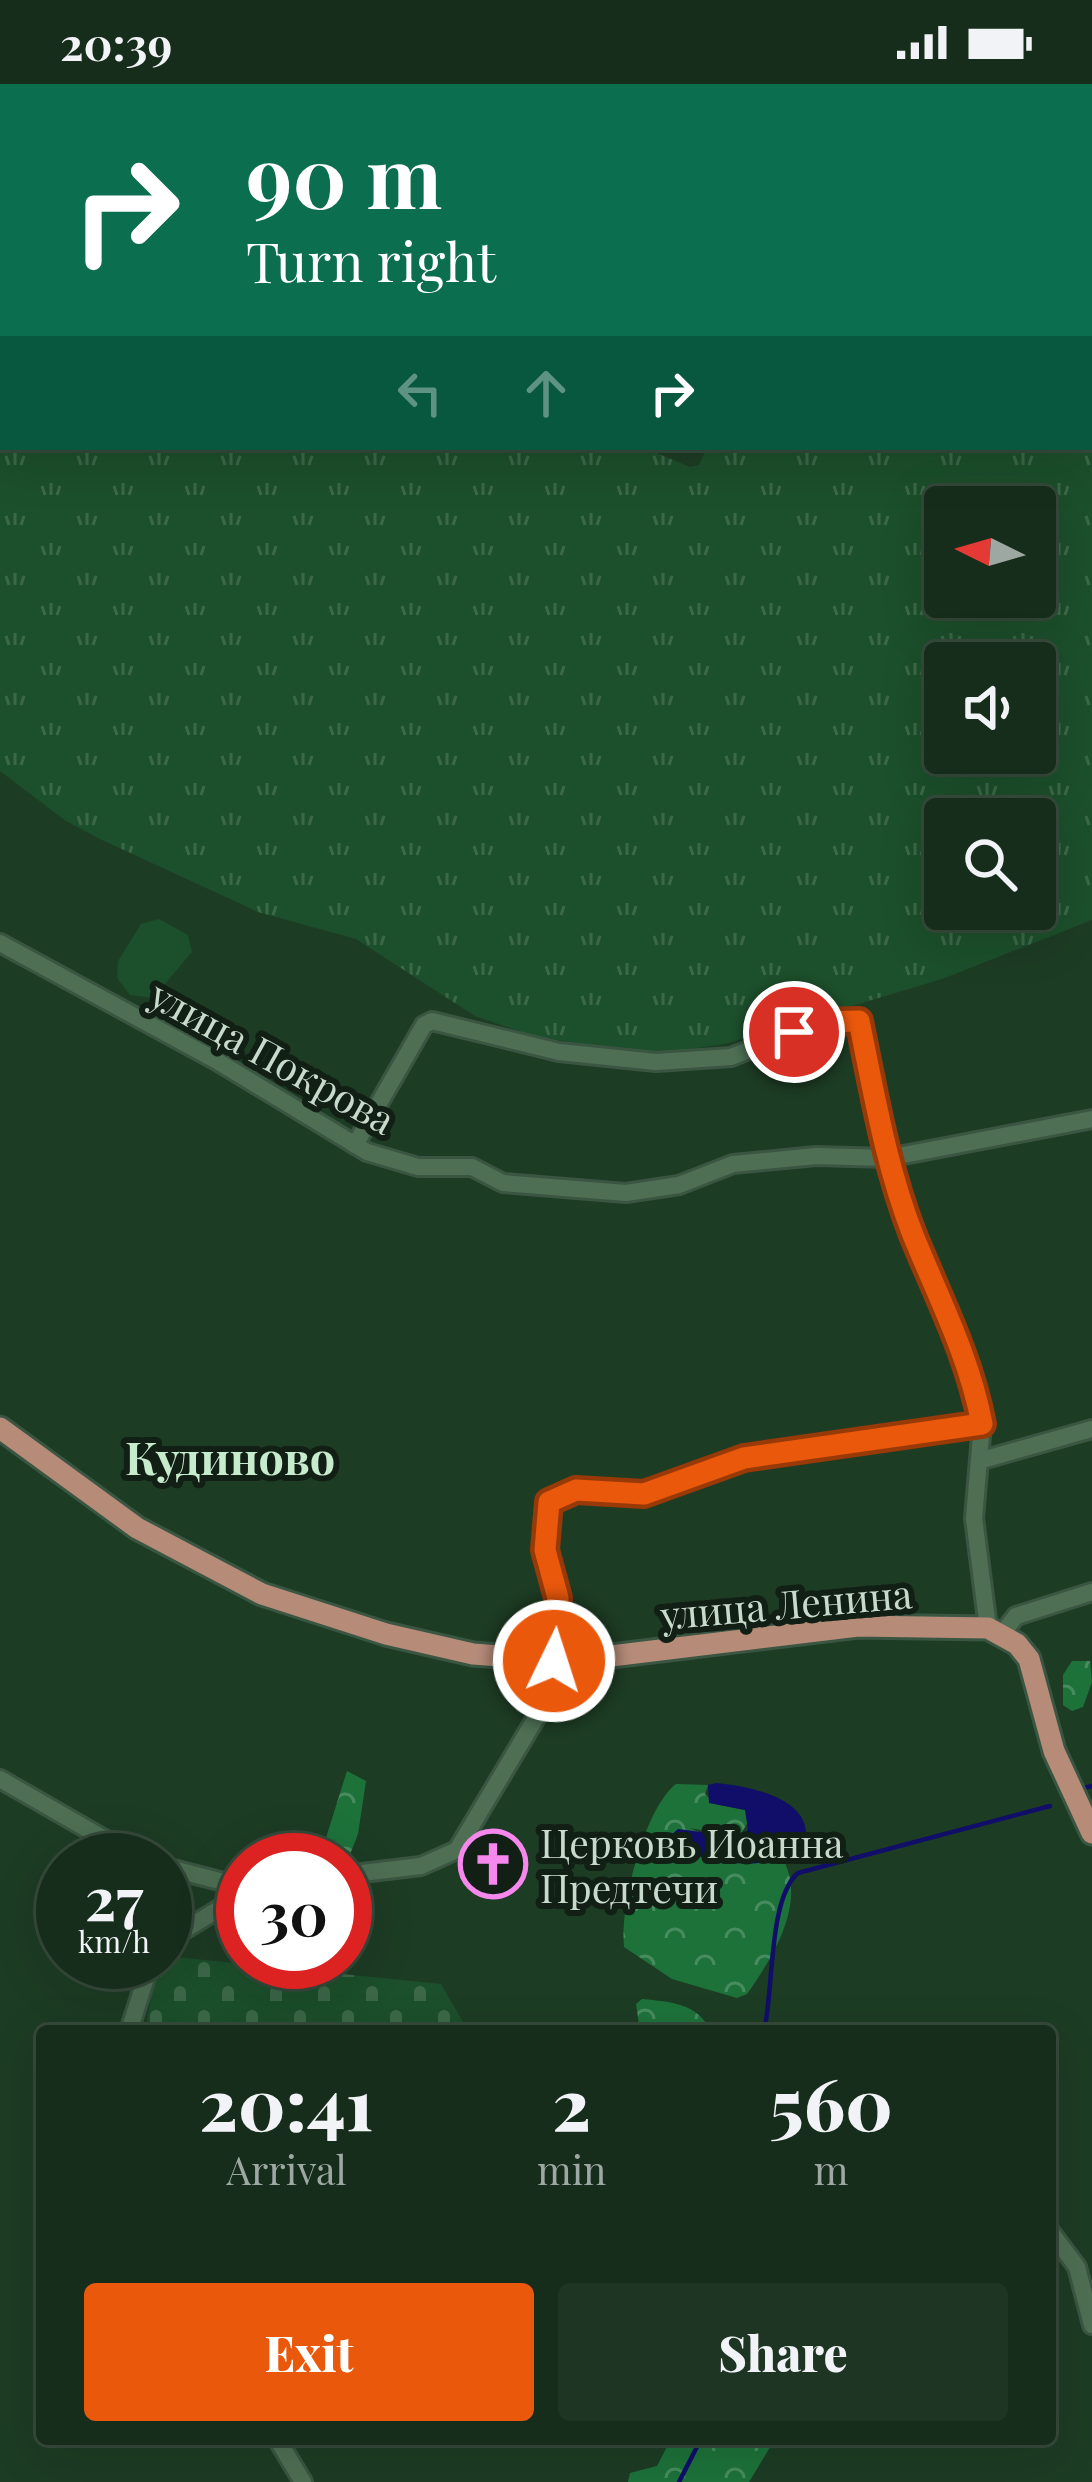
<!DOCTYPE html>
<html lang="en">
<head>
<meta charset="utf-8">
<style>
	body { margin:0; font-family:"Playfair Display",serif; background:#1f3524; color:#f1f3f6; height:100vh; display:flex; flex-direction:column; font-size:45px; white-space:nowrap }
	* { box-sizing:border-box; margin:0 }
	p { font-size:39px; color:#9ea8a3 }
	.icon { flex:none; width:66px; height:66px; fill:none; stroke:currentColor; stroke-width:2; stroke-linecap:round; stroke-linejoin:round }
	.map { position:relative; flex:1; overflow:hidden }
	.drawer { position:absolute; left:36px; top:1941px; width:1020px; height:420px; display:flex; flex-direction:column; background:#162d1b; border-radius:12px; box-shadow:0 12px 48px #0002,0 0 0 3px #35493a }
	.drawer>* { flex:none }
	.hud { position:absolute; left:0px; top:0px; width:1092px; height:366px; box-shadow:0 12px 48px #0002,0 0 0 3px #35493a; background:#0b6e4f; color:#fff; overflow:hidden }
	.needle { width:78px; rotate:275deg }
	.fabs { position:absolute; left:924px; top:402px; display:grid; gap:24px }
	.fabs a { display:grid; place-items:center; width:132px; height:132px; border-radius:12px; background:#162d1b; box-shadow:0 12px 48px #0002,0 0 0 3px #35493a; font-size:60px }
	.speed { position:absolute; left:36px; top:1749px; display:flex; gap:24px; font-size:60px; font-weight:700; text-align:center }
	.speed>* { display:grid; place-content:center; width:156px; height:156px; border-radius:50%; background:#162d1b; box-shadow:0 12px 48px #0002,0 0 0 3px #35493a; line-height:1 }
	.speed small { font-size:30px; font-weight:400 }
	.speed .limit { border:18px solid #d22; background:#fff; color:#111 }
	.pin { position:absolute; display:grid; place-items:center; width:102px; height:102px; color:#fff; margin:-51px; border:6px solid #fff; border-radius:50%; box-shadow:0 3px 12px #0007 }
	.me { position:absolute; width:132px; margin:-66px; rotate:4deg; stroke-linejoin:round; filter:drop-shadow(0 0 9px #0008) }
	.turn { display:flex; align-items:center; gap:42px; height:252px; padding:0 48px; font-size:54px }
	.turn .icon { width:156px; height:156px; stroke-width:2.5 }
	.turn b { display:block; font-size:84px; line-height:102px }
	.lanes { display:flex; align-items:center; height:114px; padding:0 48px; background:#0003; justify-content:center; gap:60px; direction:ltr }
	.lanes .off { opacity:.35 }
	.eta { display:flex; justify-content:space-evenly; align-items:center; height:204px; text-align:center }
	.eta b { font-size:72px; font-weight:800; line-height:84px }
	.button { display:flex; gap:24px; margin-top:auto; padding:24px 48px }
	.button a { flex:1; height:138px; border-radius:12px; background:#ea580c; color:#fff; font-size:48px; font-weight:800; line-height:138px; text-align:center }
	.button a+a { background:#1f3524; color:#f1f3f6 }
	.status { display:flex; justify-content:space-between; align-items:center; height:84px; padding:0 60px; background:#162d1b; direction:ltr }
	.status svg { height:33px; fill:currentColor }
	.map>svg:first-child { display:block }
	.grass { fill:url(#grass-tufts); fill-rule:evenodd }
	.forest { fill:url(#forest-crowns) }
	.cemetery { fill:url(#cemetery-stones) }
	.park { fill:#1c4f2b }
	.garden { fill:url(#garden-furrows) }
	.water { fill:#100e69 }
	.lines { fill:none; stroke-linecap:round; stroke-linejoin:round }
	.stream { stroke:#100e69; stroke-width:4.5 }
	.minor-casing { stroke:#3a5642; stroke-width:22 }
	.major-casing { stroke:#3a5642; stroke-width:27 }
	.minor { stroke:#4e6f54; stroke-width:16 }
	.major { stroke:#b68c79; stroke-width:21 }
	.route-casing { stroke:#983908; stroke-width:30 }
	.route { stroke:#ea580c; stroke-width:21 }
	.labels { text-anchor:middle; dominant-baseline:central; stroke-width:12; stroke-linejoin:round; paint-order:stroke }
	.street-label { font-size:39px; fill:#c8dacb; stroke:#121f15 }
	.poi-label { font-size:39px; fill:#c8dacb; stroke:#121f15; text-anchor:start }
	.quarter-label { font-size:45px; font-weight:bold; fill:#c7ebcd; stroke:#121f15 }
</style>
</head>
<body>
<div class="status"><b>20:39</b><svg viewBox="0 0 49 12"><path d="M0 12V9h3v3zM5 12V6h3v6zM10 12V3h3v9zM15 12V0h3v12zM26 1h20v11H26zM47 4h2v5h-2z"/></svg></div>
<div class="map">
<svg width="1092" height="2398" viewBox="0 0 1092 2398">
	<defs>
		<pattern id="grass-tufts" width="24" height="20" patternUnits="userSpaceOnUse" patternTransform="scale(3)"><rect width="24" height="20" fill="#1c4f2b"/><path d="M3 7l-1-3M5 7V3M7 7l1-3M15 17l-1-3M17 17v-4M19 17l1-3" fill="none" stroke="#3c6848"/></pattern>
		<pattern id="forest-crowns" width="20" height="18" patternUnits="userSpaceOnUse" patternTransform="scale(3)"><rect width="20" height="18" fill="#1d723a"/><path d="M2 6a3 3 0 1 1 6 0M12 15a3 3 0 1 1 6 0" fill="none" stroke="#478c5e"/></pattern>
		<pattern id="cemetery-stones" width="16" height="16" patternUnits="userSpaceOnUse" patternTransform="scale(3)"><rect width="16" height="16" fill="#1c4f2b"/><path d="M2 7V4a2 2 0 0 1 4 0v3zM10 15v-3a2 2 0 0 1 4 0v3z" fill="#3c6848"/></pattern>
		<pattern id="garden-furrows" width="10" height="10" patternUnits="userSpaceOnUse" patternTransform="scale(3)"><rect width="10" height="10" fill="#1c4f2b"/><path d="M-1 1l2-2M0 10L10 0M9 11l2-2" fill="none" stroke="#3c6848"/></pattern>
	</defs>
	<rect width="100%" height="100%" fill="#1d3c24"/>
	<!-- grass -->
	<path class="grass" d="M 0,93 L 3,363 L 642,363 L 690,383 L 699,381 L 707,363 L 1089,363 L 1092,353 L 1092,836 L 942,895 L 725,960 L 655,970 L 610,965 L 530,951 L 475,932 L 356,855 L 258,828 L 100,755 L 66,737 L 0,687 ZM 945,423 L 1035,423 L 1035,513 L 945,513 ZM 945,579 L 1035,579 L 1035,669 L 945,669 ZM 945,735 L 1035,735 L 1035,825 L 945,825 Z"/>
	<!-- forest -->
	<g class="forest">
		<path d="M 1072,1577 L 1090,1577 L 1092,1598 L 1083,1623 L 1072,1627 L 1063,1621 L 1063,1591 Z"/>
		<path d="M 347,1687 L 366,1697 L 358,1750 L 345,1783 L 345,1776 L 319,1776 Z"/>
		<path d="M 676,1700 L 708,1701 L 705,1710 L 715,1720 L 745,1726 L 750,1735 L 739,1753 L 690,1744 L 765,1779 L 781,1772 C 809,1816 773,1873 747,1910 L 737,1914 L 672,1895 L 624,1863 C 620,1822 644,1725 676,1700 Z"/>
		<path d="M 642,1915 C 671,1918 697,1919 711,1947 L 640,1947 L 636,1920 Z"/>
		<path d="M 671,2355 L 775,2355 L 749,2398 L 628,2398 L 630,2389 L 657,2382 Z"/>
	</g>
	<!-- cemetery -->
	<path class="cemetery" d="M 176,1873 L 441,1900 L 468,1947 L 145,1947 L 155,1892 Z"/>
	<!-- park -->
	<path class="park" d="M 159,835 L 188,851 L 192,868 L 153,914 L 130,911 L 117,894 L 118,877 L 141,840 Z"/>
	<!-- garden -->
	<path class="garden" d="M 0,0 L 1092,0 L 1092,346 L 1089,3 L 3,3 L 3,85 Z"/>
	<!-- water -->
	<path class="water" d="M 716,1699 C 746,1702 806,1712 806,1750 C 776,1797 719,1776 675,1767 L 671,1751 L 678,1745 L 739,1753 L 748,1746 L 745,1726 L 709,1719 L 708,1701 Z"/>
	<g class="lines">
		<!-- stream -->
		<g class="stream">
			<path d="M 1083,1704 L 1092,1702"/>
			<path d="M 764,1947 C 774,1906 768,1815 798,1789 L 1050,1722"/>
			<path d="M 679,2398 L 701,2355"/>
		</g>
		<defs>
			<g id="minor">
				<path d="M 944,0 L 951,3"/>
				<path d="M 109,3 L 111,0"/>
				<path d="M 354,3 L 355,0"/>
				<path d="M 597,3 L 598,0"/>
				<path d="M 841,3 L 843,0"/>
				<path d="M 1083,3 L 1085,0"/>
				<path d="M 1089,58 L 1092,59"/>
				<path d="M 0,859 L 217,977 L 367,1068 L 418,1083 L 472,1083 L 503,1099 L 626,1109 L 679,1101 L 733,1080 L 816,1072 L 888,1074 L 1092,1035"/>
				<path d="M 355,1061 L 424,941 L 432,937 L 559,968 L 656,978 L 731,973 L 821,938 L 859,937 L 888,1074 L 912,1149 L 972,1286 L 982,1340 L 974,1434 L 988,1544"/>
				<path d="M 982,1376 L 1092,1345"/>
				<path d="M 1002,1550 L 1016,1532 L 1092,1508"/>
				<path d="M 554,1577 L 558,1514 L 545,1466 L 549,1417 L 576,1405 L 644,1410 L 744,1374 L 982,1340"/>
				<path d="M 0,1695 L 141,1776"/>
				<path d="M 165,1783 L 243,1803"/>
				<path d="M 345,1791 L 421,1782 L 457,1766 L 570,1577"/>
				<path d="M 165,1858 L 243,1810"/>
				<path d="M 129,1947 L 151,1878"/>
				<path d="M 1050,2147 L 1077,2183 L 1092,2241"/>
				<path d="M 277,2355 L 303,2398"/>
			</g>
			<path id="major" d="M 0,1344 L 137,1444 L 262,1510 L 386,1550 L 473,1570 L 570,1577 L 858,1542 L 988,1544 L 1017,1560 L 1029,1575 L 1054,1667 L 1092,1749"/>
		</defs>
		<!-- minor casing -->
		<use href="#minor" class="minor-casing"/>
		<!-- major casing -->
		<use href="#major" class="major-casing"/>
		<!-- minor -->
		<use href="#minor" class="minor"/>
		<!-- major -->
		<use href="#major" class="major"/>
	</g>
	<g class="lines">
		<defs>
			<path id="route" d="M 554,1577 L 558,1514 L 545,1466 L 549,1418 L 576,1406 L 644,1410 L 744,1374 L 982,1340 C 969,1272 939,1215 913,1151 C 886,1082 874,1009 859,937 L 821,938 L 794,948"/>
		</defs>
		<!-- route casing -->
		<use href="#route" class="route-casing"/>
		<!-- route -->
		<use href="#route" class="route"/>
	</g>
	<!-- icons -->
	<defs>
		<symbol id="church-ring" viewBox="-11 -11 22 22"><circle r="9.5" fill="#121f15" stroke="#f688ed" stroke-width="1.5"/><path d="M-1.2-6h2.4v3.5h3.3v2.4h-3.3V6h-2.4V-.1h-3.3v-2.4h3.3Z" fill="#f688ed"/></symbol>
	</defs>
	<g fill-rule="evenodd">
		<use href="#church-ring" x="455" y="1742" width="76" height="76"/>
	</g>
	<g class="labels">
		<!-- street labels -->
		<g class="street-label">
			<text transform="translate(273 972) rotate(29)">улица Покрова</text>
			<text transform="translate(786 1519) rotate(-5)">улица Ленина</text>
		</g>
		<!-- poi labels -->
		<g class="poi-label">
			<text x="540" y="1758">Церковь Иоанна<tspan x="540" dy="45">Предтечи</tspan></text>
		</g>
		<!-- quarter labels -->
		<g class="quarter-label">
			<text x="230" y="1372">Кудиново</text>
		</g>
	</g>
</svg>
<div class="fabs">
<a><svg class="needle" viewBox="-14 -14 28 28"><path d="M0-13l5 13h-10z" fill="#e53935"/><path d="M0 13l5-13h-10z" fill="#9ea8a3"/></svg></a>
<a><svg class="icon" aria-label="sound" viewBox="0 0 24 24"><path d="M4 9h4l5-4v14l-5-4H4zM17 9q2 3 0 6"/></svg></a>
<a><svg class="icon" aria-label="search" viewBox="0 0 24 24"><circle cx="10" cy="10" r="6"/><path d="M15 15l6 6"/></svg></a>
</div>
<div class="speed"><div>27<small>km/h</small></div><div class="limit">30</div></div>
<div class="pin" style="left:794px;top:948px;background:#d93025"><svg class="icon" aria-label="arrive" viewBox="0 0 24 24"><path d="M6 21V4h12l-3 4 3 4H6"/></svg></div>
<svg class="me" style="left:554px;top:1577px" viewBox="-20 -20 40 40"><circle r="17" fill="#ea580c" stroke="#fff" stroke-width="3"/><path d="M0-11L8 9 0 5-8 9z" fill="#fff"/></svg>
<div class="hud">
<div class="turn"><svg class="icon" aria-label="right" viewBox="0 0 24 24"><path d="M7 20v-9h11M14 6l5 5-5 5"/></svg><div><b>90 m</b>Turn right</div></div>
<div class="lanes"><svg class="icon off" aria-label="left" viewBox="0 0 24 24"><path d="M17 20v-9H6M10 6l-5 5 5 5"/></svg><svg class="icon off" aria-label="ahead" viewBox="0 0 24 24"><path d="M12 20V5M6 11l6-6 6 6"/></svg><svg class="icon" aria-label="right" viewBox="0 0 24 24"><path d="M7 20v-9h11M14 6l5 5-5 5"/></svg></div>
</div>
<section class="drawer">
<div class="eta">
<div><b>20:41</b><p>Arrival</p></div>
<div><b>2</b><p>min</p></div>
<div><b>560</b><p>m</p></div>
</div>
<div class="button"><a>Exit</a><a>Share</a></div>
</section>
</div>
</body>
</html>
